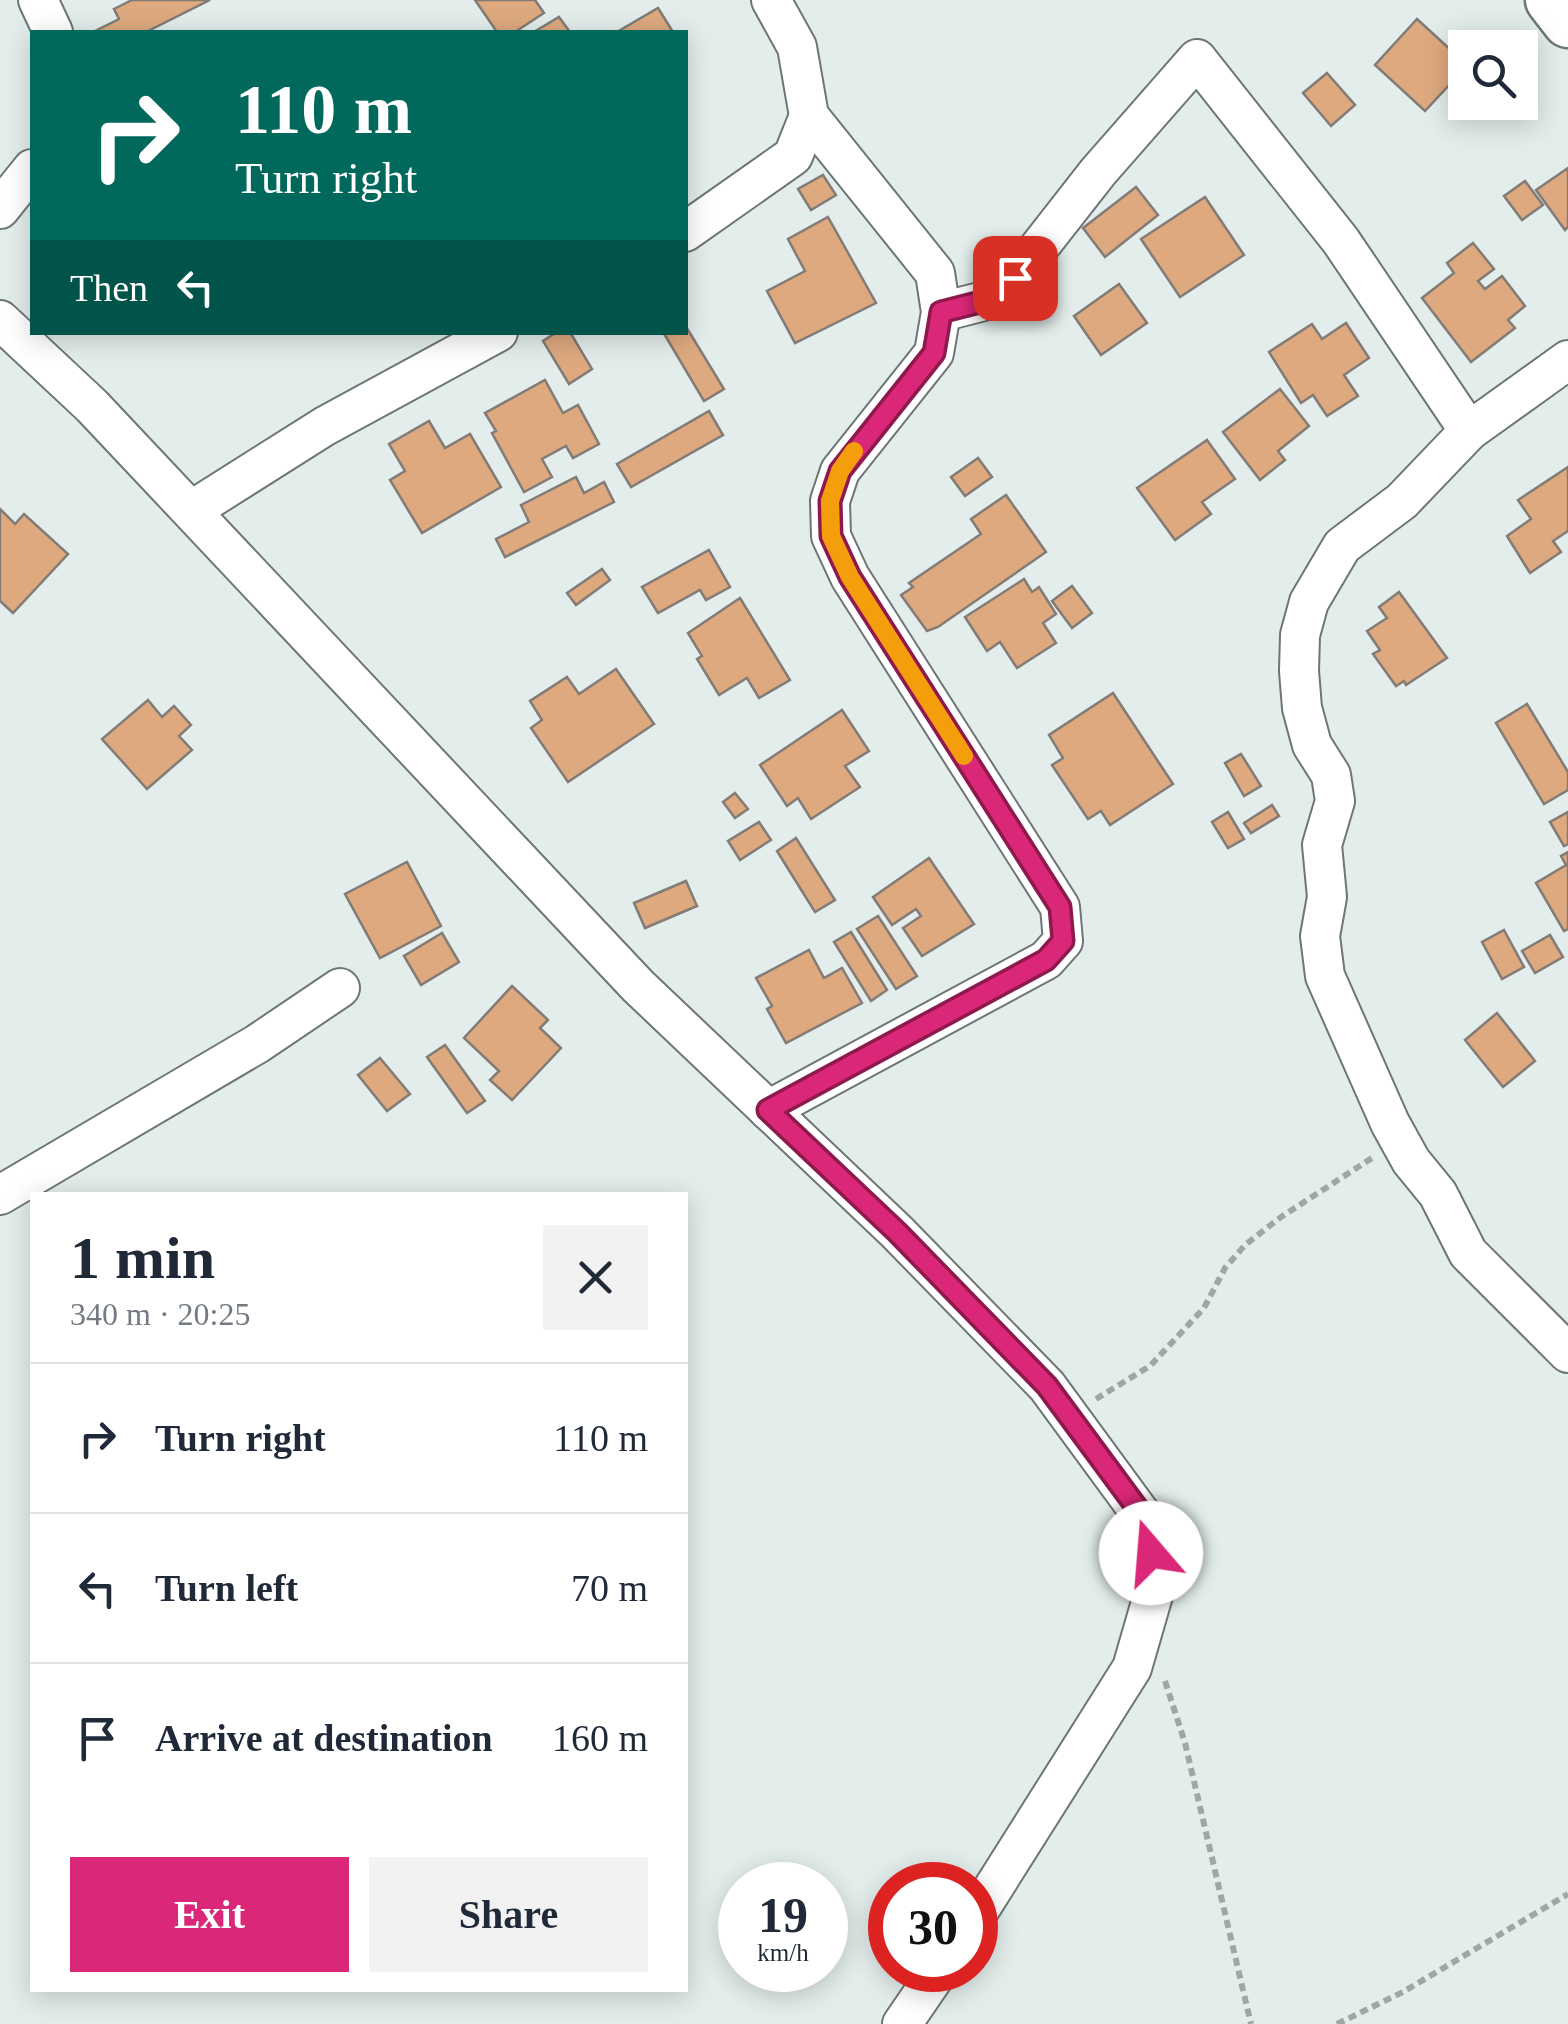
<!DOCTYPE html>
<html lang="en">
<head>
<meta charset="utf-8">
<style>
	body { margin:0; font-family:"Times New Roman",serif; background:#f2f2f3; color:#1f2937; height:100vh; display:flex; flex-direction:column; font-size:38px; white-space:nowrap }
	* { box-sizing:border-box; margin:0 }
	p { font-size:32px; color:#747a83 }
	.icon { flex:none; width:55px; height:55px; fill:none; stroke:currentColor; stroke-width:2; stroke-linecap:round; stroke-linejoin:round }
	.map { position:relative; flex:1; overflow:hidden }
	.drawer { position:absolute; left:30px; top:1192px; width:658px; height:800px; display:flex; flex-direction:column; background:#fff; border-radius:0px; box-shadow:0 5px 25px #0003 }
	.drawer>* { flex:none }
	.guide { position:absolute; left:30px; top:30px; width:658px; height:305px; border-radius:0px; box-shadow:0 5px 25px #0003; background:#00695c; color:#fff; overflow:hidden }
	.buttons { position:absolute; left:1448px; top:30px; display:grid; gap:20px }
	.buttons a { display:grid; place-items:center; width:90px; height:90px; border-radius:0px; background:#fff; box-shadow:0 5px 25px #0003; font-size:50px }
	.speed { position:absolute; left:718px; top:1862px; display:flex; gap:20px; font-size:50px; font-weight:700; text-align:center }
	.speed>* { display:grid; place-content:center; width:130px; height:130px; border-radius:50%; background:#fff; box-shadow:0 5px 25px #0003; line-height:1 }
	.speed small { font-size:25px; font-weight:400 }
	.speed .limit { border:15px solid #d22; background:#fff; color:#111 }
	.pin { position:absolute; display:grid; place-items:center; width:85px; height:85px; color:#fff; margin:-42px; border-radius:20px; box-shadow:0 5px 15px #0006 }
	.me { position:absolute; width:110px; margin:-55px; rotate:342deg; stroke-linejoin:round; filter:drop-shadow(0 0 8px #0008) }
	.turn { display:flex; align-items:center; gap:35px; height:210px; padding:0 40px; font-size:45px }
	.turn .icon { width:130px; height:130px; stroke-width:2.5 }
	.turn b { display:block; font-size:70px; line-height:85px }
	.then { display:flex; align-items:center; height:95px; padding:0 40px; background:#0003; gap:20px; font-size:38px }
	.round { display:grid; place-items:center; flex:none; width:105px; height:105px; border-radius:0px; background:#f2f2f3 }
	.overview { display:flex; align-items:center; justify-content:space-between; height:170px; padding:0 40px }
	h1 { font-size:60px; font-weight:700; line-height:75px }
	.action { display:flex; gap:20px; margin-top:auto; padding:20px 40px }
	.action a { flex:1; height:115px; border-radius:0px; background:#db2777; color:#fff; font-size:40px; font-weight:700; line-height:115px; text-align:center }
	.action a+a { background:#f2f2f3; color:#1f2937 }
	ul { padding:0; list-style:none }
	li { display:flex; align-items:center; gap:30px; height:150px; padding:0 40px; border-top:2px solid #e0e1e3 }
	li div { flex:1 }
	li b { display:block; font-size:38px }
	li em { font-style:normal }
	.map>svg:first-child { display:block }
	.building { fill:#dea97f; stroke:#827b76; stroke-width:2.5 }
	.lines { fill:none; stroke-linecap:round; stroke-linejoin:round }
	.minor-casing { stroke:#6d7675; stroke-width:42 }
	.major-casing { stroke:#6d7675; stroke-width:55 }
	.path { stroke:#9fa7a5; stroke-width:6; stroke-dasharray:8 5; stroke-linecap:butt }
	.minor { stroke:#fff; stroke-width:38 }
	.major { stroke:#fff; stroke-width:50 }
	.route-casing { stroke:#8e194d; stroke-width:25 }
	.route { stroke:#db2777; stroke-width:18 }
	.slow { stroke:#f59e0b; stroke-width:18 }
</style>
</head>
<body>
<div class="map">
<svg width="1568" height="2024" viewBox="0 0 1568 2024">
	<rect width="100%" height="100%" fill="#e3eeec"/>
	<!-- building -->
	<g class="building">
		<path d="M 132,0 L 210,0 L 146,32 L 93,32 L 119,19 L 114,9 Z"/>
		<path d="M 475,0 L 535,0 L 544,13 L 515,32 L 497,32 Z"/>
		<path d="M 658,8 L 673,32 L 617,32 Z"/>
		<path d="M 559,17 L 570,32 L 534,32 Z"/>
		<path d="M 1417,19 L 1465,63 L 1465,68 L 1425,111 L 1375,65 Z"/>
		<path d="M 1327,73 L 1355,105 L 1331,126 L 1303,93 Z"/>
		<path d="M 1568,168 L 1568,227 L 1565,230 L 1536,190 Z"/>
		<path d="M 823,175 L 836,195 L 811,210 L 798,189 Z"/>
		<path d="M 1525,181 L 1543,205 L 1522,220 L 1504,196 Z"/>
		<path d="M 1136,187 L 1158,215 L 1105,257 L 1083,228 Z"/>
		<path d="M 1205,197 L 1244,255 L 1180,297 L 1141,239 Z"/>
		<path d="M 828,217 L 876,303 L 795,343 L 767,291 L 805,271 L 788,239 Z"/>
		<path d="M 1473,243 L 1494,269 L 1478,281 L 1485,289 L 1502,276 L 1525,306 L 1508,320 L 1515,328 L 1471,362 L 1422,298 L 1454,273 L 1447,263 Z"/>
		<path d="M 1119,284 L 1147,323 L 1101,355 L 1074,316 Z"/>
		<path d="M 1346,323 L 1369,358 L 1344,375 L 1358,396 L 1327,416 L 1313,395 L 1301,403 L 1269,352 L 1312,324 L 1322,339 Z"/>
		<path d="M 685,325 L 724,389 L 704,401 L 663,332 L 685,332 Z"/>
		<path d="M 557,332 L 570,332 L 592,369 L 569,384 L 543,341 Z"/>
		<path d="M 545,380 L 563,413 L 578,405 L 599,444 L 573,458 L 566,446 L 542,459 L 552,477 L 524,492 L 492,433 L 496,431 L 485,413 Z"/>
		<path d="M 1280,389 L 1309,426 L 1278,451 L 1285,460 L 1260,480 L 1223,432 Z"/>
		<path d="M 709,411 L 723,435 L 631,487 L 617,464 Z"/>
		<path d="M 429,421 L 445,448 L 470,434 L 501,487 L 422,533 L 390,480 L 405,471 L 389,444 Z"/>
		<path d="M 1207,440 L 1235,479 L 1202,502 L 1211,514 L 1175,540 L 1137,488 Z"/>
		<path d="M 978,458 L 992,477 L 965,496 L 951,477 Z"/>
		<path d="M 1568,467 L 1568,531 L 1553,541 L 1561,552 L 1530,573 L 1507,536 L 1531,519 L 1518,500 Z"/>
		<path d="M 576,477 L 584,493 L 604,482 L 614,502 L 505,557 L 496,539 L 529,522 L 521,505 Z"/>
		<path d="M 1006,495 L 1046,552 L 938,627 L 927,631 L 901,595 L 913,587 L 909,583 L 981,534 L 971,519 Z"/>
		<path d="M 0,509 L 15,524 L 24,514 L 68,554 L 13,613 L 0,601 Z"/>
		<path d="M 709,550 L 730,587 L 706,600 L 700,590 L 658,613 L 642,587 Z"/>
		<path d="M 602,569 L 610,580 L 576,605 L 567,593 Z"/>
		<path d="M 1024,579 L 1032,592 L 1039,587 L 1056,614 L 1043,623 L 1056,643 L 1017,668 L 1000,642 L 987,651 L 965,617 Z"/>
		<path d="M 1072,586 L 1092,613 L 1072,628 L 1052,601 Z"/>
		<path d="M 1399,592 L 1447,658 L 1406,685 L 1404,681 L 1396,686 L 1373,654 L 1380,650 L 1367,631 L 1387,618 L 1379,607 Z"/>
		<path d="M 740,598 L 790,680 L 759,698 L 747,678 L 719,695 L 697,659 L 702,656 L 688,633 Z"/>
		<path d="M 616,669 L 654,724 L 568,782 L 531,728 L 542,720 L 530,701 L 567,677 L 579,694 Z"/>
		<path d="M 1113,693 L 1173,784 L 1110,825 L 1101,811 L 1088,819 L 1052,765 L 1063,758 L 1049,735 Z"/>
		<path d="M 148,700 L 162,717 L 174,706 L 191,725 L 179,736 L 192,750 L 147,789 L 102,739 Z"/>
		<path d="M 1527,704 L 1568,772 L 1568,790 L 1544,804 L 1496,723 Z"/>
		<path d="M 842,710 L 869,751 L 845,766 L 860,787 L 811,819 L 798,798 L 787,806 L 760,765 Z"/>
		<path d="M 1241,754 L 1261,786 L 1244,796 L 1225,763 Z"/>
		<path d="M 735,793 L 748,809 L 735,818 L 723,802 Z"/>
		<path d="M 1272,805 L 1279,816 L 1251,833 L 1244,823 Z"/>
		<path d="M 1228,812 L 1244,839 L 1228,848 L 1212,822 Z"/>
		<path d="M 1568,812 L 1568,844 L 1564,846 L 1550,822 Z"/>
		<path d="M 759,822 L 771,840 L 740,860 L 728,841 Z"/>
		<path d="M 796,838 L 835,900 L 815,912 L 777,851 Z"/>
		<path d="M 1568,852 L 1568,929 L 1564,931 L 1536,883 L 1566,865 L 1561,856 Z"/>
		<path d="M 929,858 L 974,924 L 922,956 L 903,928 L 921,916 L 916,909 L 892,925 L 873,897 Z"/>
		<path d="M 407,862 L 441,926 L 380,958 L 345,894 Z"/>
		<path d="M 686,881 L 697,906 L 645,928 L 634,903 Z"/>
		<path d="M 878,916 L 917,976 L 896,989 L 857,929 Z"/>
		<path d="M 1504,930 L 1524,967 L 1502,979 L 1482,942 Z"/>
		<path d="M 851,932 L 887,990 L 871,1001 L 834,942 Z"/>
		<path d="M 442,933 L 459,962 L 421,985 L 404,956 Z"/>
		<path d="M 1550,935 L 1563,957 L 1535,973 L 1522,951 Z"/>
		<path d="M 809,950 L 824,978 L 842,968 L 862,1003 L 786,1043 L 767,1009 L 772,1006 L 756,978 Z"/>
		<path d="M 512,986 L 548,1020 L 540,1028 L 561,1048 L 512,1100 L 490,1080 L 499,1071 L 464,1038 Z"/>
		<path d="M 1497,1013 L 1535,1061 L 1503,1087 L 1465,1040 Z"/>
		<path d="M 445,1045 L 485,1101 L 467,1113 L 427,1057 Z"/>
		<path d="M 380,1058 L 410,1094 L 387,1111 L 358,1075 Z"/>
	</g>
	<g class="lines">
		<defs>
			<g id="minor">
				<path d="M 38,0 L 53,32"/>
				<path d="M 0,209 L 32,169"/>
				<path d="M 685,232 L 793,156 L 809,116 L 797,47 L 771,0"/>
				<path d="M 941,312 L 984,301 L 1015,278 L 1098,172 L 1197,59 L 1341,241 L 1469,431"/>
				<path d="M 0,320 L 92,406 L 638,986 L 897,1232 L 1047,1386 L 1146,1521 L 1156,1585 L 1132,1668 L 975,1917"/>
				<path d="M 1568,360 L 1469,431 L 1402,501 L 1342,546 L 1309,602 L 1300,635 L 1299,671 L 1302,708 L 1312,745 L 1331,775 L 1335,801 L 1322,845 L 1327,897 L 1320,936 L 1325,976 L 1390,1123 L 1411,1161 L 1438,1194 L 1468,1253 L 1568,1353"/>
				<path d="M 192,510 L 325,426 L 498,332"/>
				<path d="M 768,1110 L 1046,960 L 1063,941 L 1060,907 L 850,577 L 831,536 L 830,501 L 840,471 L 934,353 L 941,312 L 935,273 L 809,116"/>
				<path d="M 0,1195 L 257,1044 L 340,988"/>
				<path d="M 902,2024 L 939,1970"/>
			</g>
			<path id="major" d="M 1551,0 L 1568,22"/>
		</defs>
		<!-- minor casing -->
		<use href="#minor" class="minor-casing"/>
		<!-- major casing -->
		<use href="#major" class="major-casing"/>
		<!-- path -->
		<g class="path">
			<path d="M 1096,1399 L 1150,1366 L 1204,1308 L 1225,1268 L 1245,1245 L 1281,1217 L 1372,1158"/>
			<path d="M 1165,1681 L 1185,1743 L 1251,2024"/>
			<path d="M 1337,2024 L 1403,1992 L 1568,1894"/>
		</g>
		<!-- minor -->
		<use href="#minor" class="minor"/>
		<!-- major -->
		<use href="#major" class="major"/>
	</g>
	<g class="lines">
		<defs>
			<path id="route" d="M 1015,278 L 984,301 L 941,312 L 934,353 L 840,471 L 830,501 L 831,536 L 850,577 L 1060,907 L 1063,941 L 1046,960 L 768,1110 L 897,1232 L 1047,1386 L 1146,1520 L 1151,1553"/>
		</defs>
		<!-- route casing -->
		<use href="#route" class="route-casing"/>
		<!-- route -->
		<use href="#route" class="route"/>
		<!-- slow -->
		<path class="slow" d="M 854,451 L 840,471 L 830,501 L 831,536 L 850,577 L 964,756"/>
	</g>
</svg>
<div class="buttons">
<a><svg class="icon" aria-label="search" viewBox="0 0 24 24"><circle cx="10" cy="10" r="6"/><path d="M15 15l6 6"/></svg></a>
</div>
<div class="speed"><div>19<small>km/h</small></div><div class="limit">30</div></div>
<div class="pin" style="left:1015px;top:278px;background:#d93025"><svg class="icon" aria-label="arrive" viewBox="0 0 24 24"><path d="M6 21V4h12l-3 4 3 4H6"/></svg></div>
<svg class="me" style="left:1151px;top:1553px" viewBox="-20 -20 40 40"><circle r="19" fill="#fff"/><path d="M0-13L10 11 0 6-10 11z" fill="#db2777"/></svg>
<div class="guide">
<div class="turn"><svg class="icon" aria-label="right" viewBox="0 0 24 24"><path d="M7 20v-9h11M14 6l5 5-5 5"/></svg><div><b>110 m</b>Turn right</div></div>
<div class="then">Then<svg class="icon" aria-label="left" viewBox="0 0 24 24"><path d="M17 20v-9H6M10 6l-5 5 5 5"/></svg></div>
</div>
<section class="drawer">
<div class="overview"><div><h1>1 min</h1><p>340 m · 20:25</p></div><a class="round"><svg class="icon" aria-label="close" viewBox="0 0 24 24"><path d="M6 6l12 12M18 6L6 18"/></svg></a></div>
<ul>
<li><svg class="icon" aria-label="right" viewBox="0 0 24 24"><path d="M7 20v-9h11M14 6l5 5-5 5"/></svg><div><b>Turn right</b></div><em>110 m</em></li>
<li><svg class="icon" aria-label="left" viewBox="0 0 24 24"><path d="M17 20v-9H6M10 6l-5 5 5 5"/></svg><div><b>Turn left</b></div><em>70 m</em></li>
<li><svg class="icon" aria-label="arrive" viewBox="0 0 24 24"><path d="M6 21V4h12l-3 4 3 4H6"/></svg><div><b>Arrive at destination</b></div><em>160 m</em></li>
</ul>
<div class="action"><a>Exit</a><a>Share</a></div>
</section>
</div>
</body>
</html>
